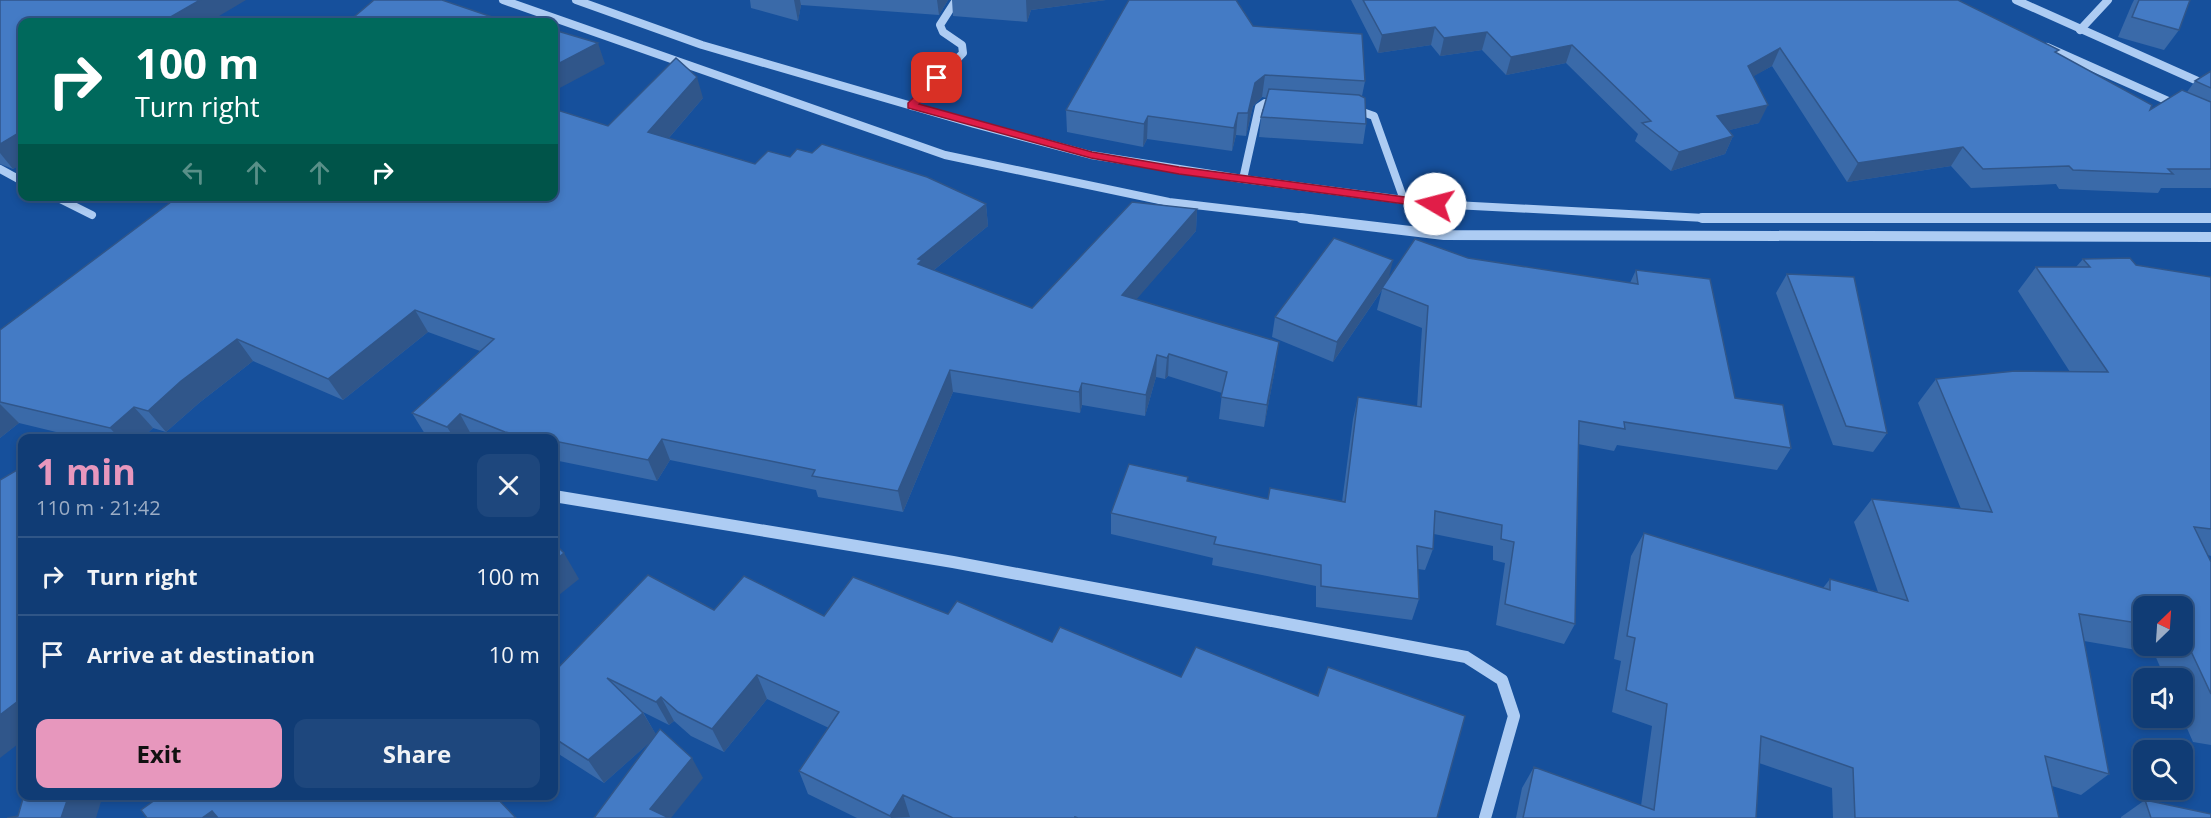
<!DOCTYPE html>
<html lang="en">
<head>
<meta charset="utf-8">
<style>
	body { margin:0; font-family:"Open Sans",sans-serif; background:#1e477d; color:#f1f3f6; height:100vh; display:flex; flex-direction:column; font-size:22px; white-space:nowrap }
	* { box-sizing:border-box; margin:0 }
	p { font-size:20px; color:#9cadc5 }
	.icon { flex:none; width:33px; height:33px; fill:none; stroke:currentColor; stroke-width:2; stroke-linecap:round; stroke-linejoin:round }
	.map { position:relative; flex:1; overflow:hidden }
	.drawer { position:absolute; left:18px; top:434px; width:540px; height:366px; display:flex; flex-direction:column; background:#103c75; border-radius:12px; box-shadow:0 3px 9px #0003,0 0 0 2px #305687 }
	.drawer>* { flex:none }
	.top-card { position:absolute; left:18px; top:18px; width:540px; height:183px; border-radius:12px; box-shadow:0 3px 9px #0003,0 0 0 2px #305687; background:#00695c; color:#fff; overflow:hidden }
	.needle { width:39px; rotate:25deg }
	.controls { position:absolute; left:2133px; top:596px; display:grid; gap:12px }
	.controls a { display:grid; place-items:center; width:60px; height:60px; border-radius:12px; background:#103c75; box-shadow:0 3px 9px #0003,0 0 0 2px #305687; font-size:30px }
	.pin { position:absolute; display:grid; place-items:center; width:51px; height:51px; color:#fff; margin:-26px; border-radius:12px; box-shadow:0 3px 9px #0006 }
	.me { position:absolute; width:66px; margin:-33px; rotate:278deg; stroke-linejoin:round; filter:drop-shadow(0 0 4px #0008) }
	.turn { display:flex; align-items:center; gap:21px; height:126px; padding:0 18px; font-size:27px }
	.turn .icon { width:78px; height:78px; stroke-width:2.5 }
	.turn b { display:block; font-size:42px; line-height:51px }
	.lanes { display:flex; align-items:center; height:57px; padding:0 18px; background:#0003; justify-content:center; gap:30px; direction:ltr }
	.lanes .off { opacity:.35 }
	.round { display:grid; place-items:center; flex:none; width:63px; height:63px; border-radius:12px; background:#1e477d }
	.overview { display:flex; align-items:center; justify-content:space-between; height:102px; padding:0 18px }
	h1 { font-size:36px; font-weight:700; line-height:45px; color:#e797bd }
	.primary-button { display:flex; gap:12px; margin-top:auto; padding:12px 18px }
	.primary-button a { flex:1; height:69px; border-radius:12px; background:#e797bd; color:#111; font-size:24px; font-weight:700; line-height:69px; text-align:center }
	.primary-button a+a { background:#1e477d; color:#f1f3f6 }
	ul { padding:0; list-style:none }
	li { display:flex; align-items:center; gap:18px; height:78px; padding:0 18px; border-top:2px solid #305687 }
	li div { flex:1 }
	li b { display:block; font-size:22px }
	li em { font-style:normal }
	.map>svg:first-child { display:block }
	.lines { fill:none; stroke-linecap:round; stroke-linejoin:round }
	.minor-far2 { stroke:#adccf3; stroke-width:8 }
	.minor-far1 { stroke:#adccf3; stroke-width:10 }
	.minor { stroke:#adccf3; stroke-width:12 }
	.wall { fill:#3a6aa9; fill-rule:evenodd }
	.shaded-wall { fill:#30568a }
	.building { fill:#447bc5; stroke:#30568a; stroke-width:1.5 }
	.route { fill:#e11d48; stroke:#92132f; stroke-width:1.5 }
</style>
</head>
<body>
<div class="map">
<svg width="2211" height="818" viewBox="0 0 2211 818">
	<rect width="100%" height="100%" fill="#16509c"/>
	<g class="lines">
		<!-- minor-far2 -->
		<g class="minor-far2">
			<path d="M 503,0 L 945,155 L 1169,202 L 1314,219"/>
			<path d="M 576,0 L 702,45 L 974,124 L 1091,155 L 1243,179 L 1435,204 L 1705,218 L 2211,218"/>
			<path d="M 2016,0 L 2211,87"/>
			<path d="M 2080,30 L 2108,0"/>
			<path d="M 2047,47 L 2177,105"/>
			<path d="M 912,106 L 963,53 L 962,45 L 943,32 L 940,25 L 956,0"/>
			<path d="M 1354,109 L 1374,116 L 1404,200"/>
			<path d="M 0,169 L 22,181"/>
			<path d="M 1243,179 L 1259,107 L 1265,103 L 1279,103"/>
			<path d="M 54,196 L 92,215"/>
		</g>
		<!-- minor-far1 -->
		<g class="minor-far1">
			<path d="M 1301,218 L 1444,235 L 2211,237"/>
			<path d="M 1702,218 L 2211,218"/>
		</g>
		<!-- minor -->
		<path class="minor" d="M 554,496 L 953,562 L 1466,657 L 1502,680 L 1514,716 L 1485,818"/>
	</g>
	<!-- wall -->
	<g class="wall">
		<path d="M 0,0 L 22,22 L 22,163 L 13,169 L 0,164 Z"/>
		<path d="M 750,0 L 948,0 L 939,15 L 801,5 L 798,21 L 751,8 Z"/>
		<path d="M 952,0 L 1106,0 L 1031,10 L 1027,22 L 953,16 Z"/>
		<path d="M 1351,0 L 1958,0 L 2057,53 L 2150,110 L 2187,92 L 2195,81 L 2211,71 L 2211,188 L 2161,188 L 2158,193 L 2059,189 L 2056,184 L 1971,188 L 1951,166 L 1847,182 L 1772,66 L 1753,76 L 1759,123 L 1729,130 L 1733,136 L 1725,154 L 1671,171 L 1635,141 L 1638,134 L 1566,63 L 1506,75 L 1482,50 L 1440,56 L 1431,45 L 1378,53 Z"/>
		<path d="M 2134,0 L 2190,0 L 2179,30 L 2164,50 L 2118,37 L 2132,4 Z"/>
		<path d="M 1253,26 L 1365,81 L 1362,96 L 1366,124 L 1363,144 L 1259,137 L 1261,117 L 1267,98 L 1262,97 L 1253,106 L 1246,136 L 1236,135 L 1232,151 L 1147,139 L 1143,147 L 1067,132 L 1066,110 Z"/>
		<path d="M 703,98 L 668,139 L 755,164 L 790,157 L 986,204 L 988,226 L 934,270 L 1032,308 L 1197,209 L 1196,231 L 1136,299 L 1276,364 L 1264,427 L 1219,419 L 1222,393 L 1168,376 L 1165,379 L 1156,377 L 1145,416 L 1082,405 L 1080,413 L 953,392 L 903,512 L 818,497 L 816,490 L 670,460 L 657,481 L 554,460 L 554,438 L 478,438 L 472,436 L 470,438 L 435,438 L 425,434 L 412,413 L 480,351 L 428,332 L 343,400 L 253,361 L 199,403 L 166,432 L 153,428 L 142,438 L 81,438 L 19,423 L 0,438 L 0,330 L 608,126 Z"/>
		<path d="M 1468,258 L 1630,283 L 1636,270 L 1735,398 L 1791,448 L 1777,470 L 1617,445 L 1614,451 L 1578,444 L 1575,624 L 1564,644 L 1496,625 L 1505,563 L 1493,560 L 1493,546 L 1434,534 L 1433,549 L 1425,570 L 1418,569 L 1419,599 L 1412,620 L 1316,607 L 1316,586 L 1212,565 L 1213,558 L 1111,534 L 1111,513 L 1188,481 L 1268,499 L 1342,502 L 1353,419 L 1358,397 L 1417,407 L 1422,328 L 1377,310 L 1382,290 L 1333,362 L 1272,337 L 1275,317 L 1388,279 Z"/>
		<path d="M 2083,259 L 2136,265 L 2211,277 L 2211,556 L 2208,555 L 2211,562 L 2211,745 L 2193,742 L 2182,717 L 2182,678 L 2165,678 L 2154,653 L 2084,641 L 2109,774 L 2081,795 L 2052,786 L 2059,818 L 1833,818 L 1832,788 L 1759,763 L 1756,818 L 1516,818 L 1522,788 L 1534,767 L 1641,806 L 1652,726 L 1612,712 L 1621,661 L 1614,659 L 1631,556 L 1644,533 L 1823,588 L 1830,579 L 1878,592 L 1854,522 L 1872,499 L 1961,509 L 1918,403 L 1936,379 L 2070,372 L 2018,291 L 2036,267 L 2076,267 ZM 2144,606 L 2182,606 L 2182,645 L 2144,645 Z"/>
		<path d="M 1787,274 L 1887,433 L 1873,452 L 1833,445 L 1776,293 Z"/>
		<path d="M 714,610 L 824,616 L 1437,818 L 857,818 L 808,794 L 799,771 L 829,728 L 767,699 L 724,752 L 691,736 L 674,721 L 669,725 L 643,712 L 656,735 L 703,778 L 651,741 L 604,783 L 554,751 L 554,672 Z"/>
		<path d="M 2145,800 L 2211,818 L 2121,818 L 2121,817 Z"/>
	</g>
	<!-- shaded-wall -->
	<g class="shaded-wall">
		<path d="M 200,0 L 246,0 L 209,22 L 162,22 Z"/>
		<path d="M 794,0 L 800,0 L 801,5 L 798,21 Z"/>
		<path d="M 937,0 L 948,0 L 939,15 Z"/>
		<path d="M 1026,0 L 1106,0 L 1031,10 L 1027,22 Z"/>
		<path d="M 1435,27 L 1431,45 L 1378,53 L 1382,35 Z"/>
		<path d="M 1487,32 L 1482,50 L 1440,56 L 1444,38 Z"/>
		<path d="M 598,43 L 605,64 L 554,91 L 554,66 Z"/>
		<path d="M 1572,45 L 1566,63 L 1506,75 L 1511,57 Z"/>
		<path d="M 1780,48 L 1772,66 L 1740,84 L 1748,66 Z"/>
		<path d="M 1265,75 L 1262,97 L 1253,106 L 1246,136 L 1248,113 L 1255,83 Z"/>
		<path d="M 697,77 L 703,98 L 655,154 L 648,132 Z"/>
		<path d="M 1768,105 L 1759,123 L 1709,135 L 1717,116 Z"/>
		<path d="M 1238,113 L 1236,135 L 1232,151 L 1234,128 Z"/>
		<path d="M 1148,116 L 1147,139 L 1143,147 L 1144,124 Z"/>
		<path d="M 22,131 L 22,163 L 13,169 L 0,153 L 0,144 Z"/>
		<path d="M 1733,136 L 1725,154 L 1671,171 L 1679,152 Z"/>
		<path d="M 1963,147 L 1951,166 L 1847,182 L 1858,163 Z"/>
		<path d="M 986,204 L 988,226 L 924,278 L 921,285 L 918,259 Z"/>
		<path d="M 1197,209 L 1196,231 L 1122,316 L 1122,295 Z"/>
		<path d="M 1393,260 L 1388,281 L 1333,362 L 1337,342 Z"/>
		<path d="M 415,310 L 428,332 L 343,400 L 328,379 Z"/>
		<path d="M 237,339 L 253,361 L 199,403 L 166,432 L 148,411 L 181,381 Z"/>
		<path d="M 1279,342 L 1276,364 L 1264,427 L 1267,405 Z"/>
		<path d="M 1169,354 L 1168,376 L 1165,379 L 1167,358 Z"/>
		<path d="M 1157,355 L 1156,377 L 1145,416 L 1146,395 Z"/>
		<path d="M 950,370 L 953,392 L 903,512 L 898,491 Z"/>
		<path d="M 1082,383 L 1082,405 L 1080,413 L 1079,392 Z"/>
		<path d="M 0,404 L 19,423 L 0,438 Z"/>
		<path d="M 134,407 L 153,428 L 142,438 L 119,438 L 110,428 Z"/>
		<path d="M 460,414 L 472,436 L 470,438 L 454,438 L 447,427 Z"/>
		<path d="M 662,439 L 670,460 L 657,481 L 648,460 Z"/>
		<path d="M 564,553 L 579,579 L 554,599 L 554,561 Z"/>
		<path d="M 757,675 L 767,699 L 724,752 L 712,729 Z"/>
		<path d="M 661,697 L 674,721 L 669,725 L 656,702 Z"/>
		<path d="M 22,698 L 22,741 L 0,758 L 0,715 Z"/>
		<path d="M 643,713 L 657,736 L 604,783 L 588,760 Z"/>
		<path d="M 692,758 L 703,778 L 671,818 L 656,818 L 650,809 Z"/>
		<path d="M 69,795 L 103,795 L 96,818 L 61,818 Z"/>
		<path d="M 903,795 L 910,817 L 891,818 L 890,816 Z"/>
		<path d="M 212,811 L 221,818 L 202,818 Z"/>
	</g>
	<!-- building -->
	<g class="building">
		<path d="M 0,0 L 200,0 L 162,22 L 22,22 L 22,131 L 0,144 Z"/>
		<path d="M 374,0 L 442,0 L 507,22 L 348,22 Z"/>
		<path d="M 1129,0 L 1236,0 L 1253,26 L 1362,34 L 1365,81 L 1265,75 L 1255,83 L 1248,113 L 1238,113 L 1234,128 L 1148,116 L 1144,124 L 1066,110 Z"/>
		<path d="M 1363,0 L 1958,0 L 2059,50 L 2055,52 L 2152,105 L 2150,110 L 2182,90 L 2211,102 L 2211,169 L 2168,169 L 2173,174 L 2073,170 L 2069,166 L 1983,169 L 1963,147 L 1858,163 L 1780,48 L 1748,66 L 1768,105 L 1717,116 L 1733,136 L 1679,152 L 1642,123 L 1651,121 L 1572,45 L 1511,57 L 1487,32 L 1444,38 L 1435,27 L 1382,35 Z"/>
		<path d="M 2139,0 L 2190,0 L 2179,30 L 2132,17 Z"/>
		<path d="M 554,30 L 598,43 L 554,66 Z"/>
		<path d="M 676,58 L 697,77 L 648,132 L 755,164 L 768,151 L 790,157 L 797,149 L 812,153 L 822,144 L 927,177 L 986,204 L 918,259 L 922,260 L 918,264 L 1032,308 L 1132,202 L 1197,209 L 1122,295 L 1279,342 L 1267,405 L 1221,397 L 1227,372 L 1169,354 L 1167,358 L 1157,355 L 1146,395 L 1082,383 L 1079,392 L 950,370 L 898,491 L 812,476 L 815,470 L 662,439 L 648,460 L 554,441 L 554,438 L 538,438 L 505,432 L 460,414 L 447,427 L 412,413 L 494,339 L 415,310 L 328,379 L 237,339 L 181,381 L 148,411 L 134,407 L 110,428 L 0,402 L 0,330 L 179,196 L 554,196 L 554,109 L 608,126 Z"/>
		<path d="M 2211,71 L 2211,88 L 2195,81 Z"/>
		<path d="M 1269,89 L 1359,95 L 1365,98 L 1366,124 L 1261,117 Z"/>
		<path d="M 1334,238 L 1393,260 L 1337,342 L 1275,317 Z"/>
		<path d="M 1415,239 L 1468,258 L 1638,284 L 1636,270 L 1710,279 L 1735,398 L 1783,405 L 1791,448 L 1624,422 L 1625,429 L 1579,421 L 1575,624 L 1505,604 L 1514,542 L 1501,539 L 1502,525 L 1435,511 L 1433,549 L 1417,546 L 1419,599 L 1321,586 L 1321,565 L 1214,544 L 1216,537 L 1111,513 L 1129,464 L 1188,477 L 1187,481 L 1268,499 L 1270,488 L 1345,502 L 1358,397 L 1421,407 L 1428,306 L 1382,288 Z"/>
		<path d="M 2130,258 L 2136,265 L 2211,277 L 2211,529 L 2194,527 L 2211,562 L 2211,694 L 2182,632 L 2182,606 L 2144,606 L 2144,624 L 2079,614 L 2109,774 L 2045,756 L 2059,818 L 1855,818 L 1853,768 L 1761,736 L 1756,818 L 1523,818 L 1534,767 L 1654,810 L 1667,704 L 1626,690 L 1635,638 L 1627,636 L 1644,533 L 1830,590 L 1830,579 L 1908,601 L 1872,499 L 1992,512 L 1936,379 L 2015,371 L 2108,372 L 2036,267 L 2090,267 L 2083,259 Z"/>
		<path d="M 1787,274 L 1854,277 L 1887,433 L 1846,426 Z"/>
		<path d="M 22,467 L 22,698 L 0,715 L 0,480 Z"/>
		<path d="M 554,543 L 564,553 L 554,561 Z"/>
		<path d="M 648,575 L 714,610 L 744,576 L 824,616 L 853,577 L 948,614 L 957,601 L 1052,642 L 1060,627 L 1181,677 L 1196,647 L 1318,696 L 1328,667 L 1465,716 L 1437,818 L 1078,818 L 1075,817 L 1075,818 L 953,818 L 903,795 L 890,816 L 799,771 L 839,712 L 757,675 L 712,729 L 678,712 L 661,697 L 656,702 L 607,678 L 643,713 L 588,760 L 554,738 L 554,672 Z"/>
		<path d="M 660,729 L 692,758 L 650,809 L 669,818 L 594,818 Z"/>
		<path d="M 24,795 L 69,795 L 61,818 L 7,818 L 18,816 Z"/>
		<path d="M 162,795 L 494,795 L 516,818 L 218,818 L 212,811 L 202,818 L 147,818 L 141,810 Z"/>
		<path d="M 2145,800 L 2211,814 L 2211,818 L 2151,818 Z"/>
	</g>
	<!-- route -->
	<path class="route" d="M 937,75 L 943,78 L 919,104 L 1092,152 L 1179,167 L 1435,201 L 1441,204 L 1435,208 L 1179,174 L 1091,158 L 908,108 L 908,103 Z"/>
</svg>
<div class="controls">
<a><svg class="needle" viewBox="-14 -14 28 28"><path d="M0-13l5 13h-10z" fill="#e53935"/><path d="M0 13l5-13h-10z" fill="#9cadc5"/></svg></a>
<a><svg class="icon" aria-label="sound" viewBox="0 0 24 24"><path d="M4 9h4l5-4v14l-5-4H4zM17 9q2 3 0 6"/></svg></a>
<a><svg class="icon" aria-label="search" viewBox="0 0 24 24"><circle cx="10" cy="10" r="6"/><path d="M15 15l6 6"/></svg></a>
</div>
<div class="pin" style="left:937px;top:78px;background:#d93025"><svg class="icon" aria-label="arrive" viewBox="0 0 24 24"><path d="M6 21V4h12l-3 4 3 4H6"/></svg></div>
<svg class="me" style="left:1435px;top:204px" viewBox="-20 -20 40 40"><circle r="19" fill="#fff"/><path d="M0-13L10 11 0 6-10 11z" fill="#e11d48"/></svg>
<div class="top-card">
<div class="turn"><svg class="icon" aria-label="right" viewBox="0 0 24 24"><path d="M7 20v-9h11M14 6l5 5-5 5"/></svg><div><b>100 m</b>Turn right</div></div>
<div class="lanes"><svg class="icon off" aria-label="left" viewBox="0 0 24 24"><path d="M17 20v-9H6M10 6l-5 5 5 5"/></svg><svg class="icon off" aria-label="ahead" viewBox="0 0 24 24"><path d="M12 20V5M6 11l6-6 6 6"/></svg><svg class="icon off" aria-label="ahead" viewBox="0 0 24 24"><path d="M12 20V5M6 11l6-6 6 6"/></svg><svg class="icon" aria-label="right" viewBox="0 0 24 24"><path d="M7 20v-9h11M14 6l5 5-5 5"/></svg></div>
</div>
<section class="drawer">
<div class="overview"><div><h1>1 min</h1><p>110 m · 21:42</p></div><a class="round"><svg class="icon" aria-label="close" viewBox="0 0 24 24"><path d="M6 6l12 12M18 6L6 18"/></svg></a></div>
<ul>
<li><svg class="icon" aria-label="right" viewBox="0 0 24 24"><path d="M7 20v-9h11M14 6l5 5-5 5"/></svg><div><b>Turn right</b></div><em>100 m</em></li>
<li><svg class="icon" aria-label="arrive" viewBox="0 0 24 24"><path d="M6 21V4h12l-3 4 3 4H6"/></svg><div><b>Arrive at destination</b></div><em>10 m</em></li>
</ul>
<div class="primary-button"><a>Exit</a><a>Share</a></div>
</section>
</div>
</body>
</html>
